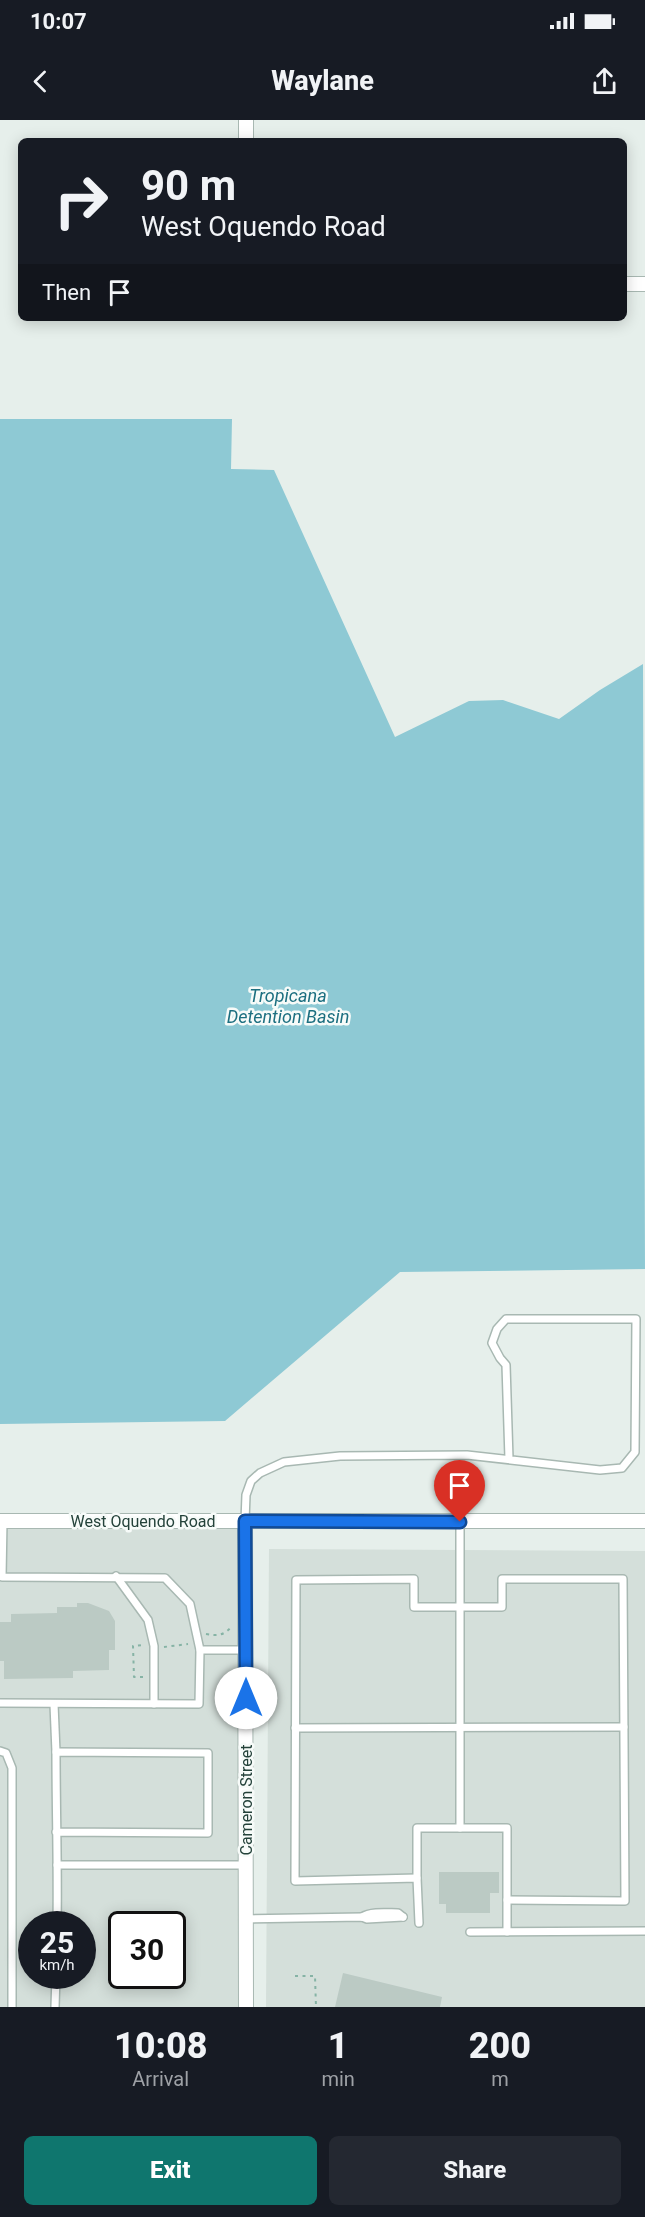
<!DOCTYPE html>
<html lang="en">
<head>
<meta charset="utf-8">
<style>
	body { margin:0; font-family:Roboto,sans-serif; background:#242831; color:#f1f3f6; height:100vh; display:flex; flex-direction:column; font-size:22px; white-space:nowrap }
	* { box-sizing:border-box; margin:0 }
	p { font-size:20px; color:#9ea1a6 }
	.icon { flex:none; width:33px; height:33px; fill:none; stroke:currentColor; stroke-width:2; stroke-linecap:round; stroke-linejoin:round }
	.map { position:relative; height:1887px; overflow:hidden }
	.panel { display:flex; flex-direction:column; background:#171b24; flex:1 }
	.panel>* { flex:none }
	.top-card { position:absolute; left:18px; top:18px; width:609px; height:183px; border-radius:9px; box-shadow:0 3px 15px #0003; background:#171b24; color:#f1f3f6; overflow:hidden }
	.speed { position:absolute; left:18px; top:1791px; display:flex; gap:12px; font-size:30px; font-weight:700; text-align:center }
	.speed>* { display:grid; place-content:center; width:78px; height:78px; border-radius:50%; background:#171b24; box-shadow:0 3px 15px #0003; line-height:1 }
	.speed small { font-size:15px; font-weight:400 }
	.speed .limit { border:3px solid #111; border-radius:9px; background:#fff; color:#111 }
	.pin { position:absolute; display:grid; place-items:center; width:51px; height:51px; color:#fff; margin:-62px -26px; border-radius:50% 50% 50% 0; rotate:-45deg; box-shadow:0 0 6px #0007 }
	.pin .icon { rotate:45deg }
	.me { position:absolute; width:66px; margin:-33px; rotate:0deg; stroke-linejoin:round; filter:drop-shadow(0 0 4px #0008) }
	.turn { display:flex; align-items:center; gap:21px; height:126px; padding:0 24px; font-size:27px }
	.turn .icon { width:78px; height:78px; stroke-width:2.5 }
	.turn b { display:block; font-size:42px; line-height:51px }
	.then { display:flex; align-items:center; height:57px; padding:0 24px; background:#0003; gap:12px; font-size:22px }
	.eta { display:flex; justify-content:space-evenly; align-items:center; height:102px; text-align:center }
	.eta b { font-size:36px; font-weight:800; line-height:42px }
	.primary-button { display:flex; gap:12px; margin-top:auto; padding:12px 24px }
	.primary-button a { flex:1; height:69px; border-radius:9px; background:#0f766e; color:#fff; font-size:24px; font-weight:800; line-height:69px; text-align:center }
	.primary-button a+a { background:#242831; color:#f1f3f6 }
	.status { display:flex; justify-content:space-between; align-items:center; height:42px; padding:0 30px; background:#171b24; direction:ltr }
	.status svg { height:16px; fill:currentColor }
	header { display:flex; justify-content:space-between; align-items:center; height:78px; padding:0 24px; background:#171b24; font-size:27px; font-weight:800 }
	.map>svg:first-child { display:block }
	.built { fill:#d4dfda; fill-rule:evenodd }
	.water { fill:#8ec9d4 }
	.building { fill:#bbcac4 }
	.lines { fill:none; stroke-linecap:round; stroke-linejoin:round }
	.lane-casing { stroke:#a8b8b2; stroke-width:10 }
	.street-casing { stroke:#a8b8b2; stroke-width:16 }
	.path { stroke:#86b3a5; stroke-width:2; stroke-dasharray:3 4.5; stroke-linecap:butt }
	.lane { stroke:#fff; stroke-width:7 }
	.street { stroke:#fff; stroke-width:14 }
	.route-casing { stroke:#114b97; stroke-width:15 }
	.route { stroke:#1a73e8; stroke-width:10 }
	.labels { text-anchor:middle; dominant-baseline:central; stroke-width:5; stroke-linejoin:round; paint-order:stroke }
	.street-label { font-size:16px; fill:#24423a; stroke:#f7fbf9 }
	.water-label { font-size:18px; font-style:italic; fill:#1c6f80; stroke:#f7fbf9 }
</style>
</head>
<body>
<div class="status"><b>10:07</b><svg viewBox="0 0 49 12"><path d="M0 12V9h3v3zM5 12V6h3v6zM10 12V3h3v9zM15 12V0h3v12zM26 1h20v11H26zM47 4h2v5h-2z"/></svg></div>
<header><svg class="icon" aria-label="back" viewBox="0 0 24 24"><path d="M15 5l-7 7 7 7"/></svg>Waylane<svg class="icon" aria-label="share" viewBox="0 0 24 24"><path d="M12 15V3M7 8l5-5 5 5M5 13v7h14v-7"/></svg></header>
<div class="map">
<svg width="645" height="1887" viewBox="0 0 645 1887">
	<rect width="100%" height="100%" fill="#e6efeb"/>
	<!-- built -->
	<g class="built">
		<path d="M 0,1401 L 245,1401 L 246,1887 L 0,1887 ZM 32,1804 L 82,1804 L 82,1856 L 32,1856 ZM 122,1804 L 172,1804 L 172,1856 L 122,1856 Z"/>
		<path d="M 269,1429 L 645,1431 L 645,1887 L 266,1887 Z"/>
	</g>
	<!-- water -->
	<path class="water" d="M 0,299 L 232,299 L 231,349 L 274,350 L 395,617 L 469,581 L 503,580 L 559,599 L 600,570 L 643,544 L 645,1149 L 400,1152 L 225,1301 L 0,1304 Z"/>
	<!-- building -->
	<g class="building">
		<path d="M 77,1483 L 88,1483 L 109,1491 L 115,1501 L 115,1530 L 109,1530 L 109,1550 L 73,1551 L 73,1558 L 4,1559 L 4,1541 L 0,1541 L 0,1502 L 11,1502 L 11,1494 L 57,1493 L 57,1487 L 77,1487 Z"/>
		<path d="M 439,1752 L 499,1752 L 499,1773 L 490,1773 L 490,1793 L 446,1793 L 446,1784 L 439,1784 Z"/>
		<path d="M 343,1853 L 442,1877 L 440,1887 L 335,1887 Z"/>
	</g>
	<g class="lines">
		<defs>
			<g id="lane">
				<path d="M 3,1401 L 2,1457 L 165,1458 L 190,1484 L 200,1530 L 245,1530"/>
				<path d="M 245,1401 L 246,1375 L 251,1361 L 260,1353 L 284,1342 L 340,1336 L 467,1335 L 600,1350 L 622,1348 L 635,1332 L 636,1199 L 506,1199 L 497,1209 L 492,1223 L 500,1238 L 506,1245 L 509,1339"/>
				<path d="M 460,1402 L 460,1708 L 507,1708 L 507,1812"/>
				<path d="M 116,1456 L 148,1500 L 154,1526 L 154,1584"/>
				<path d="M 0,1583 L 199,1584 L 200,1530"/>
				<path d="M 54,1584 L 56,1632"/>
				<path d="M 295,1608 L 624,1607"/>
				<path d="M 0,1631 L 6,1633 L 12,1648 L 12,1887"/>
				<path d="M 56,1712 L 208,1713 L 208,1633 L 56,1632 C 56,1690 58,1747 57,1804"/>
				<path d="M 57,1745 L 246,1745"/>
				<path d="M 417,1758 L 417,1708 L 460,1708"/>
				<path d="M 362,1797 C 371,1791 388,1793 398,1793 L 403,1797"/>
				<path d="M 246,1799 L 362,1797 L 367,1799 L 403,1797"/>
				<path d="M 419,1803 L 417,1758 L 295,1761 L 296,1460 L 414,1459 L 414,1487 L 502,1487 L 502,1459 L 623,1459 L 625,1781 L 507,1780"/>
				<path d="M 470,1812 L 645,1811"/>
				<path d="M 55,1887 L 56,1856"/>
			</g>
			<g id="street">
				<path d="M 246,0 L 246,21"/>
				<path d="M 624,164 L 645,164"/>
				<path d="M 0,1401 L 645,1401"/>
				<path d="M 245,1401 L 246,1887"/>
			</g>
		</defs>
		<!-- lane casing -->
		<use href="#lane" class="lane-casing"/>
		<!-- street casing -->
		<use href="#street" class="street-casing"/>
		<!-- path -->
		<g class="path">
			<path d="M 206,1514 C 217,1516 224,1516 232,1506"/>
			<path d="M 164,1527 L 188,1524"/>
			<path d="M 143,1557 L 134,1557 L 133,1526 L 143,1525"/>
			<path d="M 295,1856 L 315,1856 L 316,1887"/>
		</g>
		<!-- lane -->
		<use href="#lane" class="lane"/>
		<!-- street -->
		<use href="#street" class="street"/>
	</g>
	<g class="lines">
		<defs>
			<path id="route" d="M 246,1578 L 245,1401 L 460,1402"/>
		</defs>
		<!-- route casing -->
		<use href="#route" class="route-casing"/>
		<!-- route -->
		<use href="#route" class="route"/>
	</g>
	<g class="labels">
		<!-- street labels -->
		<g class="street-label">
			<text x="143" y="1401">West Oquendo Road</text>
			<text transform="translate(246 1680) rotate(-90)">Cameron Street</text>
		</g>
		<!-- water labels -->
		<g class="water-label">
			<text x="288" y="875">Tropicana<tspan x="288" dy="21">Detention Basin</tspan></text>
		</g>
	</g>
</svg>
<div class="speed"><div>25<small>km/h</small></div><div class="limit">30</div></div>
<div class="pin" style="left:460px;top:1402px;background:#d93025"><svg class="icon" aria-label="arrive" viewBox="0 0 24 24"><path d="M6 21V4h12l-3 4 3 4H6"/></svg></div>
<svg class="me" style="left:246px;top:1578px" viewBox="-20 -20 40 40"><circle r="19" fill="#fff"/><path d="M0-13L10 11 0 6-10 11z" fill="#1a73e8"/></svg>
<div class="top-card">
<div class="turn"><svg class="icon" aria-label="right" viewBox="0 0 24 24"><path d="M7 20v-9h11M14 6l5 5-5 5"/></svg><div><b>90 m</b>West Oquendo Road</div></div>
<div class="then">Then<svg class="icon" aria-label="arrive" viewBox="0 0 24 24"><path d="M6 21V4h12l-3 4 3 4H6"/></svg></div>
</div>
</div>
<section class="panel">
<div class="eta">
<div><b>10:08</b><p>Arrival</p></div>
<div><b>1</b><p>min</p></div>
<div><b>200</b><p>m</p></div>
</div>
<div class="primary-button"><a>Exit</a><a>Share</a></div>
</section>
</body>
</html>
